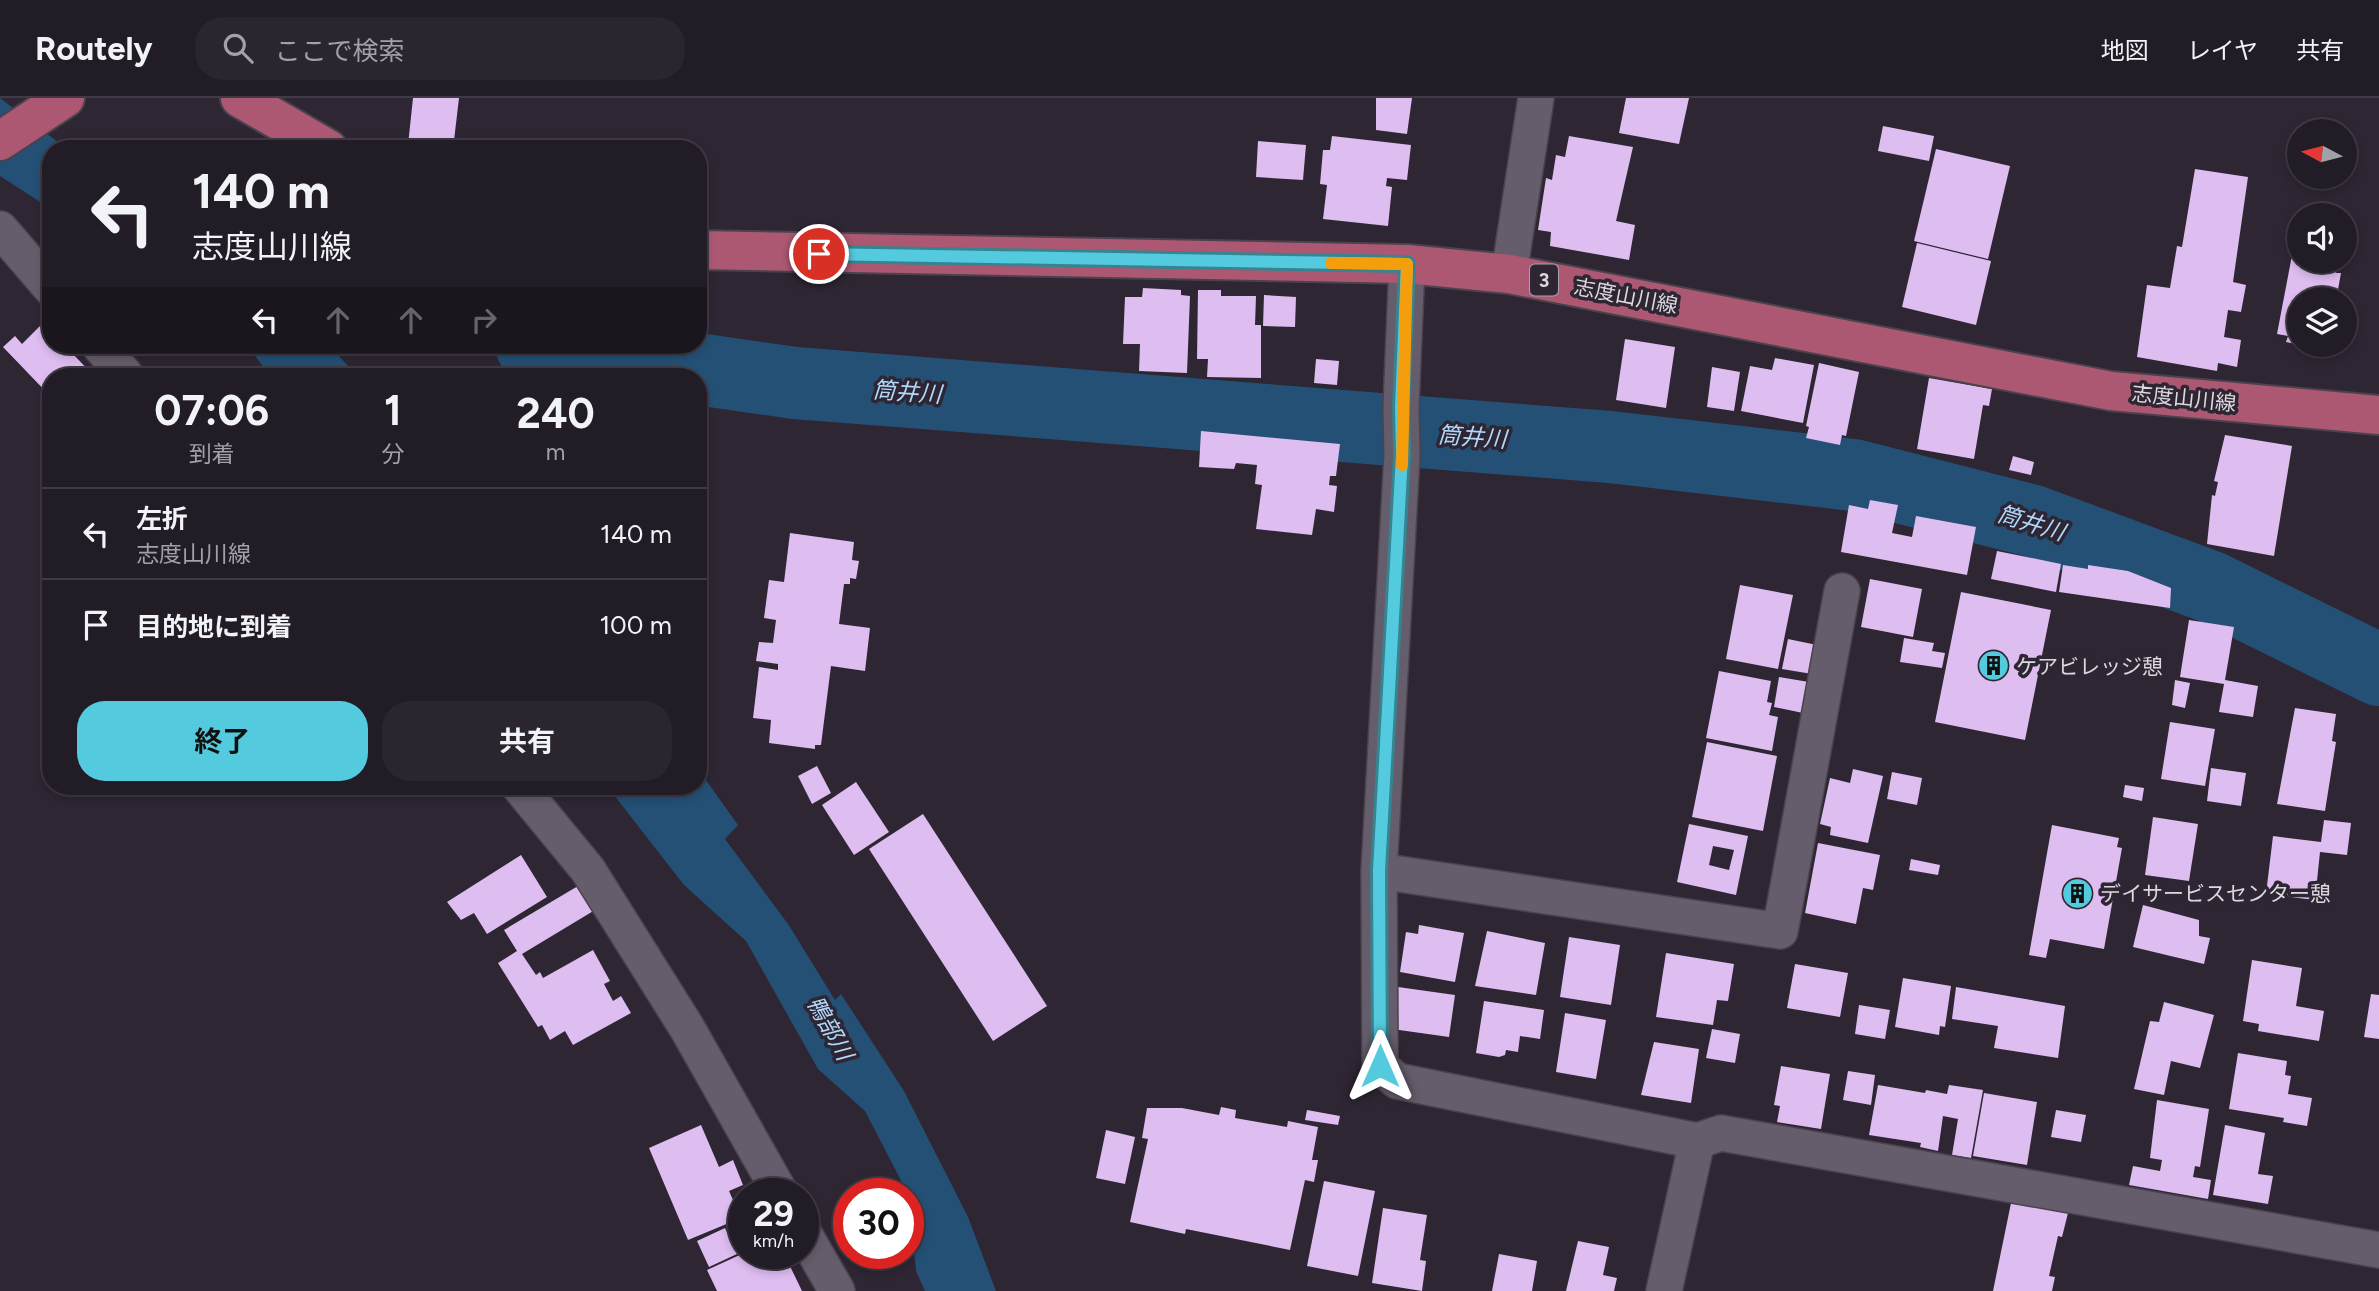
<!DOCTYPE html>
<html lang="ja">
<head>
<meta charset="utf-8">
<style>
	body { margin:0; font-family:Figtree,"Noto Sans JP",sans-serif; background:#2a252e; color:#f1f3f6; height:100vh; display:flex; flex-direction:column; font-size:26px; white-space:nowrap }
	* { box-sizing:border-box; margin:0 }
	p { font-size:23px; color:#a2a1a7 }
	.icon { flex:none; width:38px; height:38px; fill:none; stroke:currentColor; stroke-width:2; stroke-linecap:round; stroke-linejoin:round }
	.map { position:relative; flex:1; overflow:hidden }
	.details { position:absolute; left:42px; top:270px; width:665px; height:427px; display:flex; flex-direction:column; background:#221c26; border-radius:28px; box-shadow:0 4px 10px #0003,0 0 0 2px #3f3a43 }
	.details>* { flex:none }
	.hud { position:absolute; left:42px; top:42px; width:665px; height:214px; border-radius:28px; box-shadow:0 4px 10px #0003,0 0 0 2px #3f3a43; background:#221c26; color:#f1f3f6; overflow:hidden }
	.needle { width:46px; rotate:277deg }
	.buttons { position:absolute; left:2287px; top:21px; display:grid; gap:14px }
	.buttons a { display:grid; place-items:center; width:70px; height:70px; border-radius:50%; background:#221c26; box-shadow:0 4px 10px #0003,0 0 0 2px #3f3a43; font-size:35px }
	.speed { position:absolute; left:728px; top:1080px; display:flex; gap:14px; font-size:35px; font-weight:700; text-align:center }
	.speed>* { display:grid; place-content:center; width:91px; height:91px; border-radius:50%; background:#221c26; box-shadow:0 4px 10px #0003,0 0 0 2px #3f3a43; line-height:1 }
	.speed small { font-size:18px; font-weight:400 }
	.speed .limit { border:10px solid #d22; background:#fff; color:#111 }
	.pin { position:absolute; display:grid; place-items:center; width:60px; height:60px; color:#fff; margin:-30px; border:4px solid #fff; border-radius:50%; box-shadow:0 2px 7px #0007 }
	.me { position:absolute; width:77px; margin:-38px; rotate:0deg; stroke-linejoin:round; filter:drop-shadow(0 0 5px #0008) }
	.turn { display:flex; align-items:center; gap:24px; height:147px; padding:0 35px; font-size:32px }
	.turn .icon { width:91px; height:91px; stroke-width:2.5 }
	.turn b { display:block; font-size:49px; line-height:60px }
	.lanes { display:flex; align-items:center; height:66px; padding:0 35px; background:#0003; justify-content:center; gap:35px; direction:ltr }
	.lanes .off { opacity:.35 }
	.eta { display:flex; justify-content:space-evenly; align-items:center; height:119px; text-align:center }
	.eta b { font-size:42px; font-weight:700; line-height:49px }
	.button { display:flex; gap:14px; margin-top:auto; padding:14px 35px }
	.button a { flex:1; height:80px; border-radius:28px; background:#54cade; color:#111; font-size:28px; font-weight:700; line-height:80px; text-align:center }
	.button a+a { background:#2a252e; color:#f1f3f6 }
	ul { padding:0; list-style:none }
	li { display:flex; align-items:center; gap:21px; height:91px; padding:0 35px; border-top:2px solid #3f3a43 }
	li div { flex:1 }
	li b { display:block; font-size:26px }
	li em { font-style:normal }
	header { display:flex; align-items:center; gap:42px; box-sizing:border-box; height:98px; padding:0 35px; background:#221c26; border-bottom:2px solid #3f3a43 }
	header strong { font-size:33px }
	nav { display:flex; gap:38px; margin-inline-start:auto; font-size:24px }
	.search { width:490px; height:63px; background:#2a252e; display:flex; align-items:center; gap:18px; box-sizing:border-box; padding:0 24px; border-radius:28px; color:#a2a1a7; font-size:26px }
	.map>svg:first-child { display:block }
	.water { fill:#245075 }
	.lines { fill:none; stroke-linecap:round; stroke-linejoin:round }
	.river { stroke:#245075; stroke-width:72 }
	.building { fill:#debdf1; fill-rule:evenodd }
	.minor-casing { stroke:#4a434d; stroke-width:38 }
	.primary-casing { stroke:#4a434d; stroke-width:42 }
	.minor { stroke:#655d6b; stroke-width:35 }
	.primary { stroke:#ad5872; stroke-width:38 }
	.route-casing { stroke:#378390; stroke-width:18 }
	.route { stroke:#54cade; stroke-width:12 }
	.slow { stroke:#f59e0b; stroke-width:12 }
	.labels { text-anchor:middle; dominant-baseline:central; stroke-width:7; stroke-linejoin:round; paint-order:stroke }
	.shield { fill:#2e2633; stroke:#a8a3ac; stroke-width:2 }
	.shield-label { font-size:19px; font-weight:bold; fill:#ddd8e0 }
	.street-label { font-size:21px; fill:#ddd8e0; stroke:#2e2633 }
	.poi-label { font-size:21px; fill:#ddd8e0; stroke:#2e2633; text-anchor:start }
	.water-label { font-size:23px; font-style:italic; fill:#b0d8fc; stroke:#2e2633 }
</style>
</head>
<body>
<header>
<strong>Routely</strong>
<div class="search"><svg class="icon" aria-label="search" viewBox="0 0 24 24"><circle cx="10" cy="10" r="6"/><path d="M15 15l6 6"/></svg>ここで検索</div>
<nav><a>地図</a><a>レイヤ</a><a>共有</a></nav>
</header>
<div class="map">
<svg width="2379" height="1193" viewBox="0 0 2379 1193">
	<rect width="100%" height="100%" fill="#2e2633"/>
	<!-- water -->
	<g class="water">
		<path d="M 0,0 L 67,51 L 51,51 L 51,111 L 0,78 Z"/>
		<path d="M 247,247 L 329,247 L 357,278 L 270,278 Z"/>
		<path d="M 698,671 L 738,727 L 725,741 L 788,826 L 835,902 L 841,896 L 904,993 L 968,1119 L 996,1193 L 925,1193 L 916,1173 L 908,1096 L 865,1013 L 818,971 L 746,843 L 684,787 L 607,688 L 698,688 Z"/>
	</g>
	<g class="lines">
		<!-- river -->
		<path class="river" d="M 531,247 L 795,285 L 1610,349 L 1853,377 L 2033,423 L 2211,489 L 2379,572"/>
	</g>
	<!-- building -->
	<g class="building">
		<path d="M 413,0 L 459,0 L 453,51 L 422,51 L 423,48 L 408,47 Z"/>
		<path d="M 1376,0 L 1412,0 L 1407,36 L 1376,32 Z"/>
		<path d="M 1626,0 L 1689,0 L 1679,46 L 1619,35 Z"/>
		<path d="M 1883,28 L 1934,38 L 1929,63 L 1878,53 Z"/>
		<path d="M 1332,38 L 1411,47 L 1407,82 L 1387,80 L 1386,88 L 1392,89 L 1388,128 L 1323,121 L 1327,87 L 1320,86 L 1323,52 L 1330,52 Z"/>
		<path d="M 1569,38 L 1633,49 L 1616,123 L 1635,127 L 1629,162 L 1550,148 L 1551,134 L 1538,132 L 1546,80 L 1552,82 L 1556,57 L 1565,59 Z"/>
		<path d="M 1258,43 L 1306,47 L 1303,82 L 1256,79 Z"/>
		<path d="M 1936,51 L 2010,68 L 1988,161 L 1914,143 Z"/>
		<path d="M 2195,71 L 2248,79 L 2233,184 L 2246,187 L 2241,214 L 2228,212 L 2224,239 L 2241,242 L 2237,269 L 2218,265 L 2217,273 L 2137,259 L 2147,187 L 2170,190 L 2177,148 L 2182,149 Z"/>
		<path d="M 2297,131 L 2300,163 L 2342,163 L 2341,169 L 2337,168 L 2336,175 L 2341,175 L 2337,197 L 2331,196 L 2331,201 L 2300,201 L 2300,247 L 2286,244 L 2288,238 L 2277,236 Z"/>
		<path d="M 1917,145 L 1991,163 L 1976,227 L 1902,209 Z"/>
		<path d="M 1143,190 L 1181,192 L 1181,197 L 1190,198 L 1187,275 L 1139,273 L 1140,246 L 1123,246 L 1125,199 L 1142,199 Z"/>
		<path d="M 1198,192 L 1221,192 L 1221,198 L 1256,198 L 1255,227 L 1261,227 L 1261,280 L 1207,279 L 1208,261 L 1197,261 Z"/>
		<path d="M 1264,197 L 1296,199 L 1295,229 L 1263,228 Z"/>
		<path d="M 40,228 L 47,234 L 51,230 L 51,247 L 73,247 L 78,251 L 73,256 L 94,278 L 51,278 L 51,299 L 3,249 L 15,238 L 22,246 Z"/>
		<path d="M 1625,241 L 1675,249 L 1666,310 L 1616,302 Z"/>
		<path d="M 1775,260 L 1814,267 L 1803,325 L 1741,313 L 1750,268 L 1772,272 Z"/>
		<path d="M 1316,261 L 1339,263 L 1337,287 L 1314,285 Z"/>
		<path d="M 1819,265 L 1859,274 L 1846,338 L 1842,337 L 1840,347 L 1806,340 L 1809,329 L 1806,328 Z"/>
		<path d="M 1712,269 L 1740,274 L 1734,313 L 1707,309 Z"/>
		<path d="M 1929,280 L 1992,291 L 1989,308 L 1983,307 L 1974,361 L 1917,351 Z"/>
		<path d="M 1201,333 L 1340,346 L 1336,378 L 1330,378 L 1329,387 L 1337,388 L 1334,414 L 1316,411 L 1312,437 L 1256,431 L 1262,387 L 1255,386 L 1257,367 L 1236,365 L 1234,371 L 1199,369 Z"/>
		<path d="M 2225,337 L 2292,348 L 2274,458 L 2207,446 L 2212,397 L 2215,398 L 2218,384 L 2214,383 Z"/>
		<path d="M 2013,358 L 2034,364 L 2031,377 L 2009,372 Z"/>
		<path d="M 1870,402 L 1898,407 L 1892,435 L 1912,439 L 1916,418 L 1976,429 L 1967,477 L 1841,454 L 1849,407 L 1868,411 Z"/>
		<path d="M 790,435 L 854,444 L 852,462 L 859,463 L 856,481 L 850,480 L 850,486 L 844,486 L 839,526 L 870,530 L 865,573 L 831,568 L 821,647 L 815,647 L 815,651 L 769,645 L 771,622 L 753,620 L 759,569 L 778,572 L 778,566 L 756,563 L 759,544 L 773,545 L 776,522 L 764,520 L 769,482 L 784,484 Z"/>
		<path d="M 1997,453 L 2061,466 L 2056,494 L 1991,481 Z"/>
		<path d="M 2063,467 L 2088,471 L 2088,467 L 2128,473 L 2171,490 L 2170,510 L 2059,494 Z"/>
		<path d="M 1870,481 L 1922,491 L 1913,539 L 1861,529 Z"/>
		<path d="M 1740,487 L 1793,497 L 1778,571 L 1726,561 Z"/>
		<path d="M 1961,494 L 2051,512 L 2025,642 L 1935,624 Z"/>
		<path d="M 2189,522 L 2234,529 L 2225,582 L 2258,588 L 2253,619 L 2219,614 L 2224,586 L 2180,579 Z"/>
		<path d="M 1904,540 L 1934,545 L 1932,553 L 1945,555 L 1942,570 L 1900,564 Z"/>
		<path d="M 1788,541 L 1817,547 L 1812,576 L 1782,571 Z"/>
		<path d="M 1719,573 L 1771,583 L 1767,604 L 1772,605 L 1769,617 L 1778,619 L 1772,653 L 1706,640 Z"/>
		<path d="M 1779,579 L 1809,584 L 1803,615 L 1774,609 Z"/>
		<path d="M 2175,582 L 2190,585 L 2185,610 L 2172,607 Z"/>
		<path d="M 2295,610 L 2336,616 L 2332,643 L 2336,644 L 2325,713 L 2277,706 Z"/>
		<path d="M 2170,624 L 2215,631 L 2205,688 L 2161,681 Z"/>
		<path d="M 1707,644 L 1777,658 L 1763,733 L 1692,719 Z"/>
		<path d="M 817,668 L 831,695 L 812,706 L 798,678 Z"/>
		<path d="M 2211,670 L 2246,675 L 2241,708 L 2207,703 Z"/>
		<path d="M 1853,671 L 1883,678 L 1868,745 L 1830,737 L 1831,729 L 1820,726 L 1830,680 L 1850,685 Z"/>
		<path d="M 1892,674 L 1922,680 L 1917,707 L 1887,701 Z"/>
		<path d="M 856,684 L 889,734 L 854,757 L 822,707 Z"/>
		<path d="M 2125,687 L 2144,690 L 2142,703 L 2123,699 Z"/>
		<path d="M 923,716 L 1047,908 L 993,943 L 869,751 Z"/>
		<path d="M 2153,719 L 2198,726 L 2189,783 L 2145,777 Z"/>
		<path d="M 2324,722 L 2351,725 L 2347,757 L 2320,754 L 2315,802 L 2266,796 L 2273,738 L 2321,744 Z"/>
		<path d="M 1689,726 L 1748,738 L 1736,797 L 1677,784 ZM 1713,748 L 1734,752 L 1729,772 L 1709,767 Z"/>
		<path d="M 2052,727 L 2119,740 L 2117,749 L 2122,750 L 2104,851 L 2050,841 L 2046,860 L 2029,857 Z"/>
		<path d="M 1818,745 L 1880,757 L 1873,792 L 1863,790 L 1856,826 L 1805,815 Z"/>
		<path d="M 521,757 L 547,799 L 487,836 L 474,815 L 461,822 L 447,804 Z"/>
		<path d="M 1911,761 L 1940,767 L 1938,777 L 1909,772 Z"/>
		<path d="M 578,788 L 595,812 L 522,856 L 536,877 L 540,874 L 543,880 L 593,852 L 610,883 L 604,886 L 613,903 L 621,898 L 631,915 L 573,947 L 565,933 L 550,942 L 542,927 L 538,929 L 498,865 L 517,853 L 504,832 Z"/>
		<path d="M 2143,807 L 2199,822 L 2199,838 L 2210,840 L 2204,866 L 2133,849 Z"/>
		<path d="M 1419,827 L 1464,835 L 1455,884 L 1400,874 L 1406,834 L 1418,836 Z"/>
		<path d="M 1487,833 L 1545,845 L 1536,897 L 1475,888 Z"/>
		<path d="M 1569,839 L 1620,847 L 1611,907 L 1560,899 Z"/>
		<path d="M 1666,855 L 1734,866 L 1728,903 L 1717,902 L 1713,927 L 1656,919 Z"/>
		<path d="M 2252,862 L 2302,870 L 2296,908 L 2324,913 L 2319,943 L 2258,933 L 2259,926 L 2243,923 Z"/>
		<path d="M 1795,866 L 1848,875 L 1840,919 L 1787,910 Z"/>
		<path d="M 1903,880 L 1951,888 L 1945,929 L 1940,928 L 1939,937 L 1895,929 Z"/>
		<path d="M 1398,889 L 1455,897 L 1449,939 L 1392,931 Z"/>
		<path d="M 1956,889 L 2065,908 L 2058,960 L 1994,950 L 1998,928 L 1952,921 Z"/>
		<path d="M 2371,896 L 2379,897 L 2379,941 L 2364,939 Z"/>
		<path d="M 1484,903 L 1544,912 L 1540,941 L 1520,938 L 1518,954 L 1506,952 L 1505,957 L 1499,959 L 1476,955 Z"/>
		<path d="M 2164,904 L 2214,917 L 2200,970 L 2171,963 L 2164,997 L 2134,991 L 2150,923 L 2159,924 Z"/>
		<path d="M 1859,907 L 1890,912 L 1885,941 L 1855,936 Z"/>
		<path d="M 1565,915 L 1606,922 L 1596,981 L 1556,974 Z"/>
		<path d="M 1712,931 L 1740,936 L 1735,965 L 1706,960 Z"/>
		<path d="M 1654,944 L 1699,951 L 1691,1005 L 1641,997 Z"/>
		<path d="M 2238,955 L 2287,963 L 2285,977 L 2291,978 L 2288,996 L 2312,1000 L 2307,1028 L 2283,1024 L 2284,1020 L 2229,1011 Z"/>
		<path d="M 1781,968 L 1830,976 L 1821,1031 L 1777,1024 L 1780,1008 L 1774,1007 Z"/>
		<path d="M 1848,973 L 1875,977 L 1871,1007 L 1843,1002 Z"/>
		<path d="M 1878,987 L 1925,995 L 1926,992 L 1947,996 L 1949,987 L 1983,992 L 1971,1060 L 1952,1057 L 1958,1021 L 1943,1018 L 1938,1053 L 1920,1049 L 1921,1045 L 1869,1037 Z"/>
		<path d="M 1984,995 L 2037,1004 L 2027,1067 L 1973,1058 Z"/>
		<path d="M 2157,1002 L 2209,1011 L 2200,1069 L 2195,1068 L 2193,1079 L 2211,1082 L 2208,1101 L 2129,1087 L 2133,1068 L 2160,1073 L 2162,1062 L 2150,1060 Z"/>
		<path d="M 1221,1009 L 1236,1012 L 1235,1020 L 1287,1029 L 1288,1023 L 1318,1029 L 1312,1062 L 1318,1062 L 1314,1084 L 1305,1082 L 1290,1152 L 1186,1131 L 1185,1136 L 1130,1124 L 1148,1041 L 1142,1040 L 1147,1010 L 1182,1010 L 1219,1017 Z"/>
		<path d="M 1307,1012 L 1340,1018 L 1338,1027 L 1305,1022 Z"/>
		<path d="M 2056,1012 L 2086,1017 L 2081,1044 L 2051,1039 Z"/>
		<path d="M 701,1027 L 719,1069 L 733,1062 L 743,1087 L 729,1093 L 741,1120 L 688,1142 L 649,1050 Z"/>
		<path d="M 2225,1027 L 2265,1035 L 2258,1076 L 2273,1078 L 2268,1106 L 2213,1097 Z"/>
		<path d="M 1106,1032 L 1135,1039 L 1125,1086 L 1096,1080 Z"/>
		<path d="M 1324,1083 L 1375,1093 L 1358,1178 L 1307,1168 Z"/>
		<path d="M 2011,1105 L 2068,1115 L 2062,1139 L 2058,1138 L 2049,1178 L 2055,1179 L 2052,1193 L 1993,1193 Z"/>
		<path d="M 1383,1110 L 1427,1117 L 1420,1162 L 1426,1163 L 1422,1193 L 1372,1185 Z"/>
		<path d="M 725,1130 L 737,1156 L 709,1169 L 697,1143 Z"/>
		<path d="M 1578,1143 L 1609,1149 L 1603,1177 L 1617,1180 L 1614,1193 L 1566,1193 Z"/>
		<path d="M 744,1155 L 776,1155 L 782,1167 L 788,1164 L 802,1193 L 717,1193 L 707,1172 Z"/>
		<path d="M 1499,1156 L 1537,1163 L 1532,1193 L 1492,1193 Z"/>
	</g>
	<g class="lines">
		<defs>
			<g id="minor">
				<path d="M 0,131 L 51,190"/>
				<path d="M 1407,166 L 1401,309 L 1402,357 L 1379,773 L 1380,968 L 1397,983 L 1697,1043 L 1664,1193"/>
				<path d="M 1509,176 L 1536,0"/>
				<path d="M 99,247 L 126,278"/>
				<path d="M 519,688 L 588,772 L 687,930 L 781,1096"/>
				<path d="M 1379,773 L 1780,833 L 1842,493"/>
				<path d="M 1697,1043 L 1721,1035 L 2379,1152"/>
				<path d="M 803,1134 L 837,1193"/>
			</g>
			<g id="primary">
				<path d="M 240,0 L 328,51"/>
				<path d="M 0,43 L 65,0"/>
				<path d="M 698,152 L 1407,166 L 1509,176 L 2111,293 L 2379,317"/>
			</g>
		</defs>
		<!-- minor casing -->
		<use href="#minor" class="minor-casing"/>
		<!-- primary casing -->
		<use href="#primary" class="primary-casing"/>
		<!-- minor -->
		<use href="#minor" class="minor"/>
		<!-- primary -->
		<use href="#primary" class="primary"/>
	</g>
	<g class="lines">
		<defs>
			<path id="route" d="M 819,156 L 1407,166 L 1401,309 L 1402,357 L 1379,773 L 1380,968"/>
		</defs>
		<!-- route casing -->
		<use href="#route" class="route-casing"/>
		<!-- route -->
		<use href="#route" class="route"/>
		<!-- slow -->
		<path class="slow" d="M 1331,165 L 1407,166 L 1402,367"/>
	</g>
	<!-- icons -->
	<defs>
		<symbol id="building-disc" viewBox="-11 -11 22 22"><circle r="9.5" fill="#54cade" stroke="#2e2633"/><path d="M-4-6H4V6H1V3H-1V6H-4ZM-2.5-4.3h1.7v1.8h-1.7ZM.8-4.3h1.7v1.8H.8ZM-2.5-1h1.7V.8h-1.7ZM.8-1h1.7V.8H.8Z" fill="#111"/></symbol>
	</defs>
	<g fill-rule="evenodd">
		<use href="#building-disc" x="1976" y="550" width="35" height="35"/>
		<use href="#building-disc" x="2060" y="778" width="35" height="35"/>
	</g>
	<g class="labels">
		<!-- shield labels -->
		<rect class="shield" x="1530" y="166.5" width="28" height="31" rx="5"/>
		<g class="shield-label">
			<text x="1544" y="182">3</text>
		</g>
		<!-- street labels -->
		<g class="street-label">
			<text transform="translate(1626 198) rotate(11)">志度山川線</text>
			<text transform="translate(2184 300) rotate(6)">志度山川線</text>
		</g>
		<!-- poi labels -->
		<g class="poi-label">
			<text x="2016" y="568">ケアビレッジ憩</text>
			<text x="2100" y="795">デイサービスセンター憩</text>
		</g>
		<!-- water labels -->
		<g class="water-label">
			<text transform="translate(907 294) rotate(4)">筒井川</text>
			<text transform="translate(1472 339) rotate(4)">筒井川</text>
			<text transform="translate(2031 425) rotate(17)">筒井川</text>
			<text transform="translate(830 930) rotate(61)">鴨部川</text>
		</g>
	</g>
</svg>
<div class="buttons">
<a><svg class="needle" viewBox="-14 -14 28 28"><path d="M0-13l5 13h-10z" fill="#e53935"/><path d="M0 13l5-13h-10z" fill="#a2a1a7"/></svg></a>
<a><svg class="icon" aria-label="sound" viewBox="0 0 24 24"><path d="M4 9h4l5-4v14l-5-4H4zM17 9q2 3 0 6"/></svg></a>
<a><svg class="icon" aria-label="layers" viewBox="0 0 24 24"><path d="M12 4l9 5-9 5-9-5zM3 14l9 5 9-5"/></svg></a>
</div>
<div class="speed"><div>29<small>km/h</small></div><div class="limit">30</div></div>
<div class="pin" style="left:819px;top:156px;background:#d93025"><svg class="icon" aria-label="arrive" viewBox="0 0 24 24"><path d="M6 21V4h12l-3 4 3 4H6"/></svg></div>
<svg class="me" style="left:1380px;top:968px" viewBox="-20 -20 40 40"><path d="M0-17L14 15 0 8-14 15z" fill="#54cade" stroke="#fff" stroke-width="4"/></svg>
<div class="hud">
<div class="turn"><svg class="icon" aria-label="left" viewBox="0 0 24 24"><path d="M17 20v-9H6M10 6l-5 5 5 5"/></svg><div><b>140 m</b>志度山川線</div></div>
<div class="lanes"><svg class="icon" aria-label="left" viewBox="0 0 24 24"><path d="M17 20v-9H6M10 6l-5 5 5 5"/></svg><svg class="icon off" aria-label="ahead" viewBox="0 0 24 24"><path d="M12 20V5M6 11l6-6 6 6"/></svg><svg class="icon off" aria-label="ahead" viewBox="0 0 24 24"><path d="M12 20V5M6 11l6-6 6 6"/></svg><svg class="icon off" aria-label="right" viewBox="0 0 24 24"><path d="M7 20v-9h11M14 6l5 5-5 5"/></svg></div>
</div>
<section class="details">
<div class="eta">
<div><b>07:06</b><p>到着</p></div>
<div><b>1</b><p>分</p></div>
<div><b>240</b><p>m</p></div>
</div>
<ul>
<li><svg class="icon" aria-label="left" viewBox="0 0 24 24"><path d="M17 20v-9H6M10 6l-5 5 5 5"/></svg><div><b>左折</b><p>志度山川線</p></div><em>140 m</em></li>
<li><svg class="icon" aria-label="arrive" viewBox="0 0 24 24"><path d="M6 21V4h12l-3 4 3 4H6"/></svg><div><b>目的地に到着</b></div><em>100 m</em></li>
</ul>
<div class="button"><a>終了</a><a>共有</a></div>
</section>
</div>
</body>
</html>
